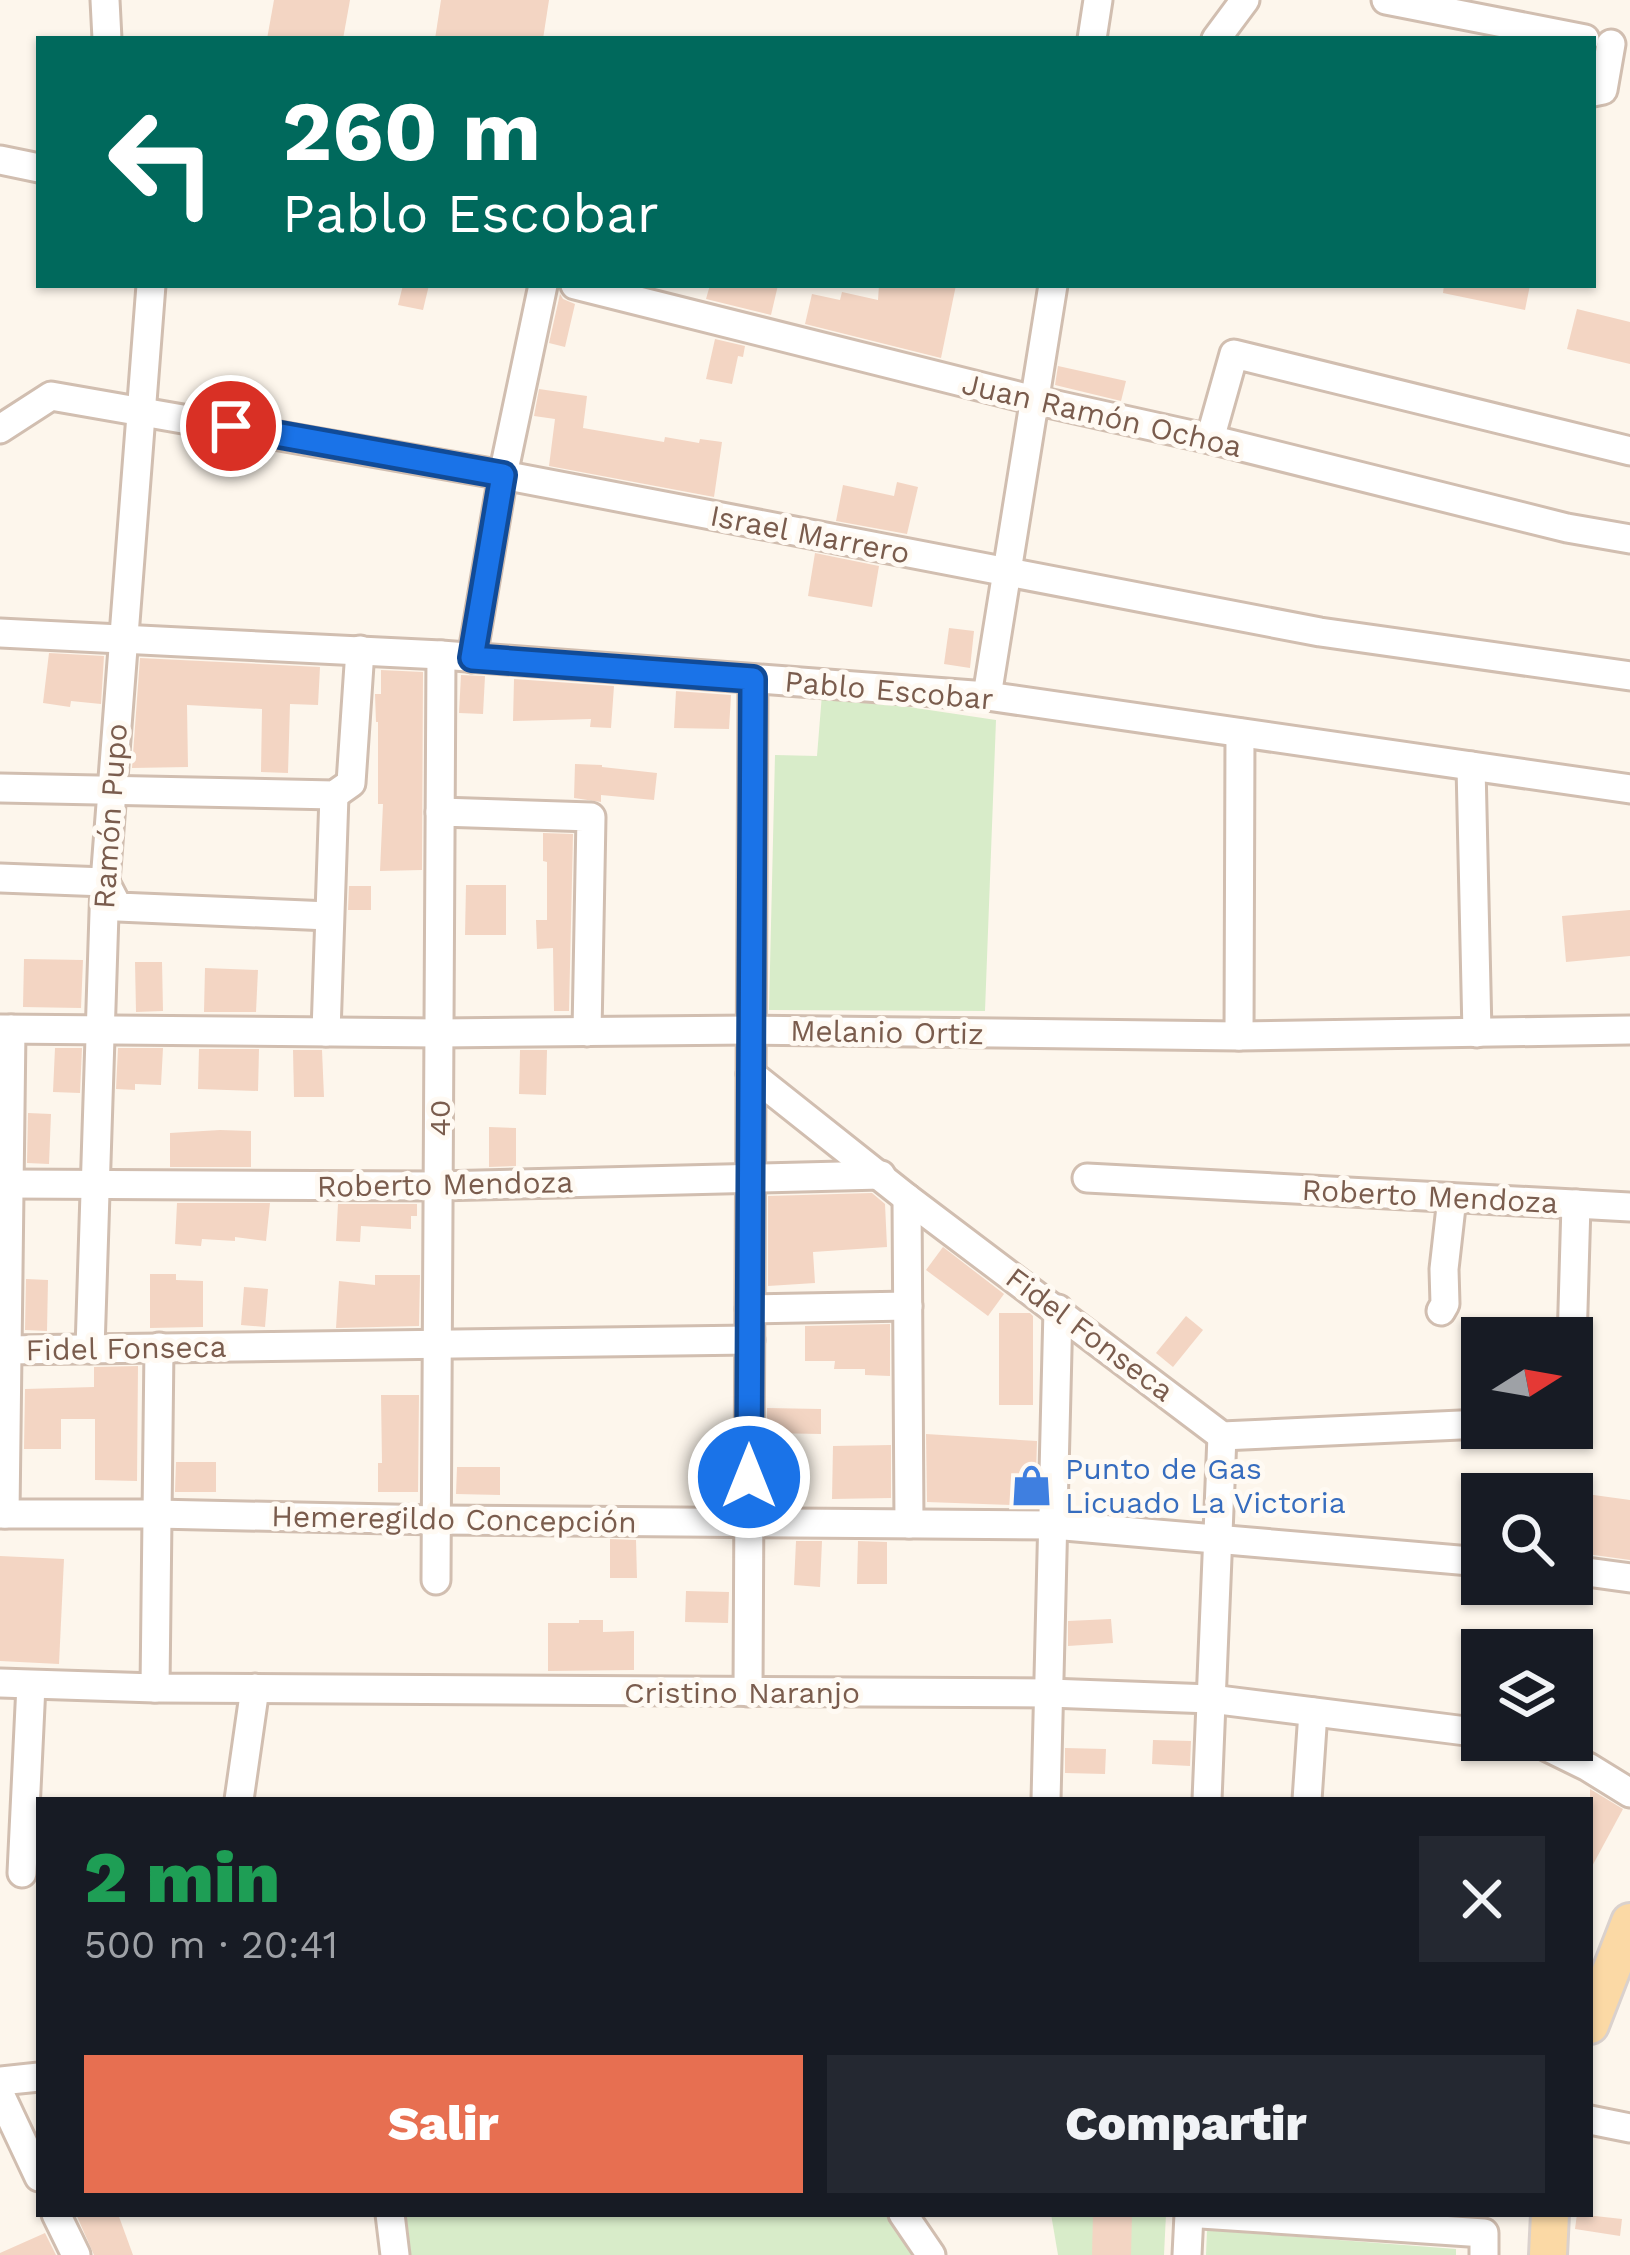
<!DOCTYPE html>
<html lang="es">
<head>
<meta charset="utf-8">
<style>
	body { margin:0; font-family:"Work Sans",sans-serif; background:#242831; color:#f1f3f6; height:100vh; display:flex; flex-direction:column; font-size:45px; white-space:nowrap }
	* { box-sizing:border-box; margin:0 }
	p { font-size:39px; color:#9ea1a6 }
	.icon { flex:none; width:66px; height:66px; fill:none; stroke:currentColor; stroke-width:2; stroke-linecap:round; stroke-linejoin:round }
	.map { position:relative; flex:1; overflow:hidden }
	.panel { position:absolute; left:36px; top:1797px; width:1557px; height:420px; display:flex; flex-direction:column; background:#171b24; border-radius:0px; box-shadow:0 3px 9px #0004 }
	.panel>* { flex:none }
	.hud { position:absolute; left:36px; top:36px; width:1560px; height:252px; border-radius:0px; box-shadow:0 3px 9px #0004; background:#00695c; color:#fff; overflow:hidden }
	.needle { width:78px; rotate:79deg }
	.fabs { position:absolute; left:1461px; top:1317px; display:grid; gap:24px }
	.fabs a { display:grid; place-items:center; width:132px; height:132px; border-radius:0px; background:#171b24; box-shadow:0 3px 9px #0004; font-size:60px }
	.pin { position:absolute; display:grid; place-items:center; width:102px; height:102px; color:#fff; margin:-51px; border:6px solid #fff; border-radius:50%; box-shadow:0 3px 12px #0007 }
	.me { position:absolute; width:132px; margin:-66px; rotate:0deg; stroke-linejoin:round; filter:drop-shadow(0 0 9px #0008) }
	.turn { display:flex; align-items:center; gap:42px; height:252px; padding:0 48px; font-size:54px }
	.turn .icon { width:156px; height:156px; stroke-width:2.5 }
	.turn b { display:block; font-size:84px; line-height:102px }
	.round { display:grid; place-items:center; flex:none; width:126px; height:126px; border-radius:0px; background:#242831 }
	.overview { display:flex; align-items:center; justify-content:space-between; height:204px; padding:0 48px }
	h1 { font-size:72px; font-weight:800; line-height:90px; color:#1e9e55 }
	.button { display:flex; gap:24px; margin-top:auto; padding:24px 48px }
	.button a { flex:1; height:138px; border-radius:0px; background:#e76f51; color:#fff; font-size:48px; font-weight:800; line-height:138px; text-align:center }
	.button a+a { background:#242831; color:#f1f3f6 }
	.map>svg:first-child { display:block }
	.green { fill:#d8ecc9 }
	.building { fill:#f3d5c3 }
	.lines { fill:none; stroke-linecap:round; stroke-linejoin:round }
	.minor-casing { stroke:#d1beb0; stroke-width:33 }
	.major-casing { stroke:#dad1cd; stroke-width:42 }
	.minor { stroke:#fff; stroke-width:27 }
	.major { stroke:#fbd9a5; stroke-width:36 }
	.route-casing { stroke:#114b97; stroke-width:30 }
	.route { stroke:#1a73e8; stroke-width:21 }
	.labels { text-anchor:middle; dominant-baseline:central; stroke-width:10; stroke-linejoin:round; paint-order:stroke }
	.street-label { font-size:30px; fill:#7a5c4d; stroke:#fffaf3 }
	.shop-label { font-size:30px; fill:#366cbe; stroke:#fffaf3; text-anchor:start }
</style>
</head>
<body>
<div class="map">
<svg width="1630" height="2255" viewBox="0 0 1630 2255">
	<rect width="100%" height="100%" fill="#fdf6ec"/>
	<!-- green -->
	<g class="green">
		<path d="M 822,694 L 996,720 L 985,1011 L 769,1010 L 775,755 L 817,756 Z"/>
		<path d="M 406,2214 L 887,2214 L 915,2255 L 411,2255 Z"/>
		<path d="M 1051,2214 L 1166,2214 L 1164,2255 L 1058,2255 Z"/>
		<path d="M 1207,2230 L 1456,2249 L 1456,2255 L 1206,2255 Z"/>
	</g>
	<!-- building -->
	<g class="building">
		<path d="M 274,0 L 350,0 L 343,39 L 267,39 Z"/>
		<path d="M 441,0 L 549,0 L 543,39 L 435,39 Z"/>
		<path d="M 403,285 L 429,285 L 423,310 L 398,305 Z"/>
		<path d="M 710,285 L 778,285 L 771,315 L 706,299 Z"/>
		<path d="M 879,285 L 956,285 L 941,358 L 805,324 L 812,294 L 840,300 L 842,292 L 878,300 Z"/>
		<path d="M 1444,285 L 1530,285 L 1525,310 L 1443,293 Z"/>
		<path d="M 560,294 L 563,299 L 575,304 L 565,347 L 549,343 Z"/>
		<path d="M 1577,309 L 1630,322 L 1630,364 L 1567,349 Z"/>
		<path d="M 715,339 L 745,346 L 743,357 L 738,356 L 732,384 L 706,379 Z"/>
		<path d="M 1058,366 L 1126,381 L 1121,401 L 1055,385 Z"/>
		<path d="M 539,389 L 587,396 L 583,428 L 664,442 L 665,437 L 699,443 L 700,439 L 722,442 L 714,497 L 549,466 L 555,419 L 534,416 Z"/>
		<path d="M 897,482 L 918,487 L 907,534 L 836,521 L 843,485 L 894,496 Z"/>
		<path d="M 815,553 L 879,566 L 872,607 L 808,596 Z"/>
		<path d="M 949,628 L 974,631 L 970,668 L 944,664 Z"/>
		<path d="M 49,653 L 104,656 L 101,704 L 71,701 L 70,707 L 43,703 Z"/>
		<path d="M 140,658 L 320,667 L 318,705 L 290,704 L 288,773 L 261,772 L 262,709 L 187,705 L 188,767 L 132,768 Z"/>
		<path d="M 381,670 L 423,672 L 422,870 L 380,871 L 383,804 L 378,804 L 378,722 L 376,722 L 375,694 L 381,694 Z"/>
		<path d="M 461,675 L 485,676 L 483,714 L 459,713 Z"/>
		<path d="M 514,679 L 614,686 L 611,728 L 590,727 L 591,719 L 513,721 Z"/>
		<path d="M 676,691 L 731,695 L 729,729 L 674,728 Z"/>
		<path d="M 575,764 L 602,765 L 602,767 L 657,773 L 654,800 L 601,795 L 601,802 L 574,798 Z"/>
		<path d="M 543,833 L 573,834 L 569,1011 L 554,1011 L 553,948 L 537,949 L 536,920 L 547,920 L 547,862 L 543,861 Z"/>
		<path d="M 466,885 L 506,885 L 506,935 L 465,935 Z"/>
		<path d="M 349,886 L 371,886 L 371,910 L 348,910 Z"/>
		<path d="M 1630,910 L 1630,956 L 1566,962 L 1562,916 Z"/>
		<path d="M 24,959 L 83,960 L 81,1008 L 23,1007 Z"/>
		<path d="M 135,962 L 162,962 L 163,1011 L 136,1012 Z"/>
		<path d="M 205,968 L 258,970 L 256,1012 L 204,1012 Z"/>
		<path d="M 55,1048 L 82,1048 L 80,1093 L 53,1092 Z"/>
		<path d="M 118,1048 L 163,1048 L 161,1085 L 135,1084 L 135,1090 L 116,1089 Z"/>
		<path d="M 199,1049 L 259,1049 L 258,1091 L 198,1089 Z"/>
		<path d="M 293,1050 L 322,1050 L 324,1097 L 294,1097 Z"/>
		<path d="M 520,1050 L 547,1050 L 546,1095 L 519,1094 Z"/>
		<path d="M 28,1113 L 51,1114 L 49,1164 L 27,1163 Z"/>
		<path d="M 489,1127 L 516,1128 L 516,1166 L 489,1167 Z"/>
		<path d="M 220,1130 L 251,1131 L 251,1167 L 170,1167 L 170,1133 Z"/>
		<path d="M 872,1193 L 885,1204 L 887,1247 L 813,1252 L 815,1283 L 768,1286 L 768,1196 Z"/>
		<path d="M 177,1203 L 270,1203 L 266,1241 L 235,1237 L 235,1241 L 202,1239 L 201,1246 L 175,1244 Z"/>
		<path d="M 338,1204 L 417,1204 L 417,1216 L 411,1216 L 411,1229 L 361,1226 L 360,1242 L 336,1241 Z"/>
		<path d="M 943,1247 L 1004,1294 L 988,1316 L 926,1270 Z"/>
		<path d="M 150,1274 L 176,1274 L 176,1280 L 203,1281 L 203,1327 L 150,1328 Z"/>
		<path d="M 375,1275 L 420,1275 L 419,1326 L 336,1328 L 339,1281 L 375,1285 Z"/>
		<path d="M 26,1279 L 48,1280 L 47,1331 L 25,1330 Z"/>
		<path d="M 244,1287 L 268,1289 L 265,1327 L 241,1325 Z"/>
		<path d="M 999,1313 L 1030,1313 L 1033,1316 L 1033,1405 L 999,1405 Z"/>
		<path d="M 1186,1316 L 1203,1330 L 1173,1367 L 1156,1353 Z"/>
		<path d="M 890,1324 L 890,1376 L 865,1375 L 865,1369 L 834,1369 L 835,1361 L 805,1361 L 805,1326 Z"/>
		<path d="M 138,1366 L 137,1481 L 95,1480 L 95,1419 L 61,1419 L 61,1449 L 24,1449 L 25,1389 L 94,1387 L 94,1367 Z"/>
		<path d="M 381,1395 L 419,1395 L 418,1492 L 378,1492 L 378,1463 L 382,1463 Z"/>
		<path d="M 767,1408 L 821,1409 L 821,1434 L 767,1433 Z"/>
		<path d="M 926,1434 L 1037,1441 L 1035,1506 L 927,1502 Z"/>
		<path d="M 891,1445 L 891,1498 L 832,1499 L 833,1446 Z"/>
		<path d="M 176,1462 L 216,1462 L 216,1492 L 175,1492 Z"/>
		<path d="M 457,1467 L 500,1467 L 500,1495 L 456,1494 Z"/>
		<path d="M 1572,1492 L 1630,1500 L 1630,1560 L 1572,1552 Z"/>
		<path d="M 610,1539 L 636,1540 L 637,1578 L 610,1578 Z"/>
		<path d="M 796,1541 L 822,1541 L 820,1587 L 794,1585 Z"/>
		<path d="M 858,1541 L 887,1542 L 887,1584 L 857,1584 Z"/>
		<path d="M 0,1556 L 64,1559 L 59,1664 L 0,1661 Z"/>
		<path d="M 686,1591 L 729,1592 L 728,1623 L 685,1622 Z"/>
		<path d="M 1111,1619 L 1113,1643 L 1068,1646 L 1068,1621 Z"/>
		<path d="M 579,1620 L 603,1620 L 603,1632 L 634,1631 L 634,1670 L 548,1671 L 548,1623 L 579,1623 Z"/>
		<path d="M 1153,1740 L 1191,1741 L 1190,1766 L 1152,1764 Z"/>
		<path d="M 1065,1748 L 1106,1749 L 1105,1774 L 1065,1773 Z"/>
		<path d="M 1590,1789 L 1623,1809 L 1590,1870 Z"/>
		<path d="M 76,2214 L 118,2214 L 133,2255 L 94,2255 Z"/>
		<path d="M 1093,2214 L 1132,2214 L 1131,2255 L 1092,2255 Z"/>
		<path d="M 1577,2214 L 1622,2219 L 1620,2236 L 1575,2229 Z"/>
		<path d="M 45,2233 L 56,2255 L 0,2255 L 0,2253 Z"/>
	</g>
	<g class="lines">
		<defs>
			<g id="minor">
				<path d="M 105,0 L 107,39"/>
				<path d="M 1386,0 L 1585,39"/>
				<path d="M 1092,39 L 1098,0"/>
				<path d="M 1216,39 L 1245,0"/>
				<path d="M 1593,92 L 1603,90 L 1611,44"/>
				<path d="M 0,160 L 39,168"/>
				<path d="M 575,285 L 1034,400 L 1210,439 L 1567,528 L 1630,539"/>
				<path d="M 0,429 L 51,396 L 503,475 L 1320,632 L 1630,676"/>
				<path d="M 1210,439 L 1234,354 L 1630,451"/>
				<path d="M 0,633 L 441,655 L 987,696 L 1630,789"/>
				<path d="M 472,658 L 503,475 L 543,285"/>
				<path d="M 987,696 L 1053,285"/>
				<path d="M 1471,766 L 1477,1033"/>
				<path d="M 0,788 L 334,795 L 351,783 L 360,650"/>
				<path d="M 440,812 L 591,817 L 587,1032"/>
				<path d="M 0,878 L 105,882 L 118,907 L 329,916"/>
				<path d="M 0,1029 L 439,1033 L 750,1030 L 1239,1036 L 1630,1030"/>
				<path d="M 326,1032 L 334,795"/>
				<path d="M 1239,1036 L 1240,733"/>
				<path d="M 751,1074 L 907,1198 L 1222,1436 L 1482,1424"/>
				<path d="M 1087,1178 L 1630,1207"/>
				<path d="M 9,1184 L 438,1186 L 881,1175"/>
				<path d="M 907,1198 L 909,1524"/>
				<path d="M 750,1309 L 908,1306"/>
				<path d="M 1441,1311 L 1445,1304 L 1444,1269 L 1452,1198"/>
				<path d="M 1572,1344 L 1576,1204"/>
				<path d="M 90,1349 L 105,882 L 151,285"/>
				<path d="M 5,1350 L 750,1340"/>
				<path d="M 0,1514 L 156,1514 L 437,1520 L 1053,1525 L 1482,1562"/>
				<path d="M 5,1514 L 11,1029"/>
				<path d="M 1572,1570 L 1630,1578"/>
				<path d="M 436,1580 L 441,655"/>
				<path d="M 0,1683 L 155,1688 L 1049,1693 L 1211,1699 L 1482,1733"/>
				<path d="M 155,1688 L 159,1347"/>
				<path d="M 748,1692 L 753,679"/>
				<path d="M 1533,1740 L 1588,1767 L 1630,1793"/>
				<path d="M 239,1800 L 255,1688"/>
				<path d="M 1046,1800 L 1058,1309"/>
				<path d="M 1207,1800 L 1222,1436"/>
				<path d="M 1307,1800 L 1313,1712"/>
				<path d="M 22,1873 L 31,1685"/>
				<path d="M 0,2081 L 39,2077"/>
				<path d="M 0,2094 L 39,2177"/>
				<path d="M 1590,2120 L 1630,2128"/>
				<path d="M 56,2214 L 76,2255"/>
				<path d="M 390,2214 L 395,2255"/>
				<path d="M 903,2214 L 931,2255"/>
				<path d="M 1201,2214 L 1484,2233 L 1484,2255"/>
				<path d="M 1187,2255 L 1189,2214"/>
			</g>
			<g id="major">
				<path d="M 1590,2025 L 1630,1922"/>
				<path d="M 1548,2255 L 1550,2214"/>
			</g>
		</defs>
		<!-- minor casing -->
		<use href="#minor" class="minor-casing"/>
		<!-- major casing -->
		<use href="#major" class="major-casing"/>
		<!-- minor -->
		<use href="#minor" class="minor"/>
		<!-- major -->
		<use href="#major" class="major"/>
	</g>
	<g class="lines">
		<defs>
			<path id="route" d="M 231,426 L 503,475 L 472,658 L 753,679 L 749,1477"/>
		</defs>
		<!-- route casing -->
		<use href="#route" class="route-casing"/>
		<!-- route -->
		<use href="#route" class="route"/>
	</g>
	<!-- icons -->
	<defs>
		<symbol id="shop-bare" viewBox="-9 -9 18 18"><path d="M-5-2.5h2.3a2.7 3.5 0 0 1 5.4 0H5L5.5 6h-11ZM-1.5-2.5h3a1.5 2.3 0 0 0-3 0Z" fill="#3f7fe0" stroke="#fffaf3" stroke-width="2.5" paint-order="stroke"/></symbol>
	</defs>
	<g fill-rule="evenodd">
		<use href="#shop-bare" x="1002" y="1456" width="59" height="59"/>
	</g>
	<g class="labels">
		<!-- street labels -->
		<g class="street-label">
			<text transform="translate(1102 415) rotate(13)">Juan Ramón Ochoa</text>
			<text transform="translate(810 534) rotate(11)">Israel Marrero</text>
			<text transform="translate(889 690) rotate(5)">Pablo Escobar</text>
			<text transform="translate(110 816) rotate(-86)">Ramón Pupo</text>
			<text transform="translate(887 1032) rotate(1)">Melanio Ortiz</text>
			<text transform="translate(439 1118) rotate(-90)">40</text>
			<text transform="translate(445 1184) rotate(-1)">Roberto Mendoza</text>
			<text transform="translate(1430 1196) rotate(3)">Roberto Mendoza</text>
			<text transform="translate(1090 1334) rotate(37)">Fidel Fonseca</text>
			<text transform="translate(126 1348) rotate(-1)">Fidel Fonseca</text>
			<text transform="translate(454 1519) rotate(1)">Hemeregildo Concepción</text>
			<text x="742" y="1692">Cristino Naranjo</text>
		</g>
		<!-- shop labels -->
		<g class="shop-label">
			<text x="1065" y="1468">Punto de Gas<tspan x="1065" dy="34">Licuado La Victoria</tspan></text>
		</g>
	</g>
</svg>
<div class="fabs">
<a><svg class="needle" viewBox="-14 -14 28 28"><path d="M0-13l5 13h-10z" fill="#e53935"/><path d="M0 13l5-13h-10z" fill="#9ea1a6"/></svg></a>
<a><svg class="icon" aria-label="search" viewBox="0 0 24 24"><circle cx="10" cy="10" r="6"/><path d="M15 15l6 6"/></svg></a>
<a><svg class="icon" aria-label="layers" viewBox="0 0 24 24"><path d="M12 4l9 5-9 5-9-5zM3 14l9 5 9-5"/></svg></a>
</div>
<div class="pin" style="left:231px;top:426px;background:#d93025"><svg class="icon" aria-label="arrive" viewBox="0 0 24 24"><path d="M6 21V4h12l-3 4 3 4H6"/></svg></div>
<svg class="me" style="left:749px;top:1477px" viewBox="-20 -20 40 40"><circle r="17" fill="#1a73e8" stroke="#fff" stroke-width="3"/><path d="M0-11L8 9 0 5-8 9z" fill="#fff"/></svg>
<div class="hud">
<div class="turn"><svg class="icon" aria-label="left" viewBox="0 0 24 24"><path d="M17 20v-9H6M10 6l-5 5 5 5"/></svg><div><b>260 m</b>Pablo Escobar</div></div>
</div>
<section class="panel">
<div class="overview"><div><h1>2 min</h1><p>500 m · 20:41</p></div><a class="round"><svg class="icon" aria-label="close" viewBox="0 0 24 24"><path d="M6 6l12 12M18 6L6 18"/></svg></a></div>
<div class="button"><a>Salir</a><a>Compartir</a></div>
</section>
</div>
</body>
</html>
